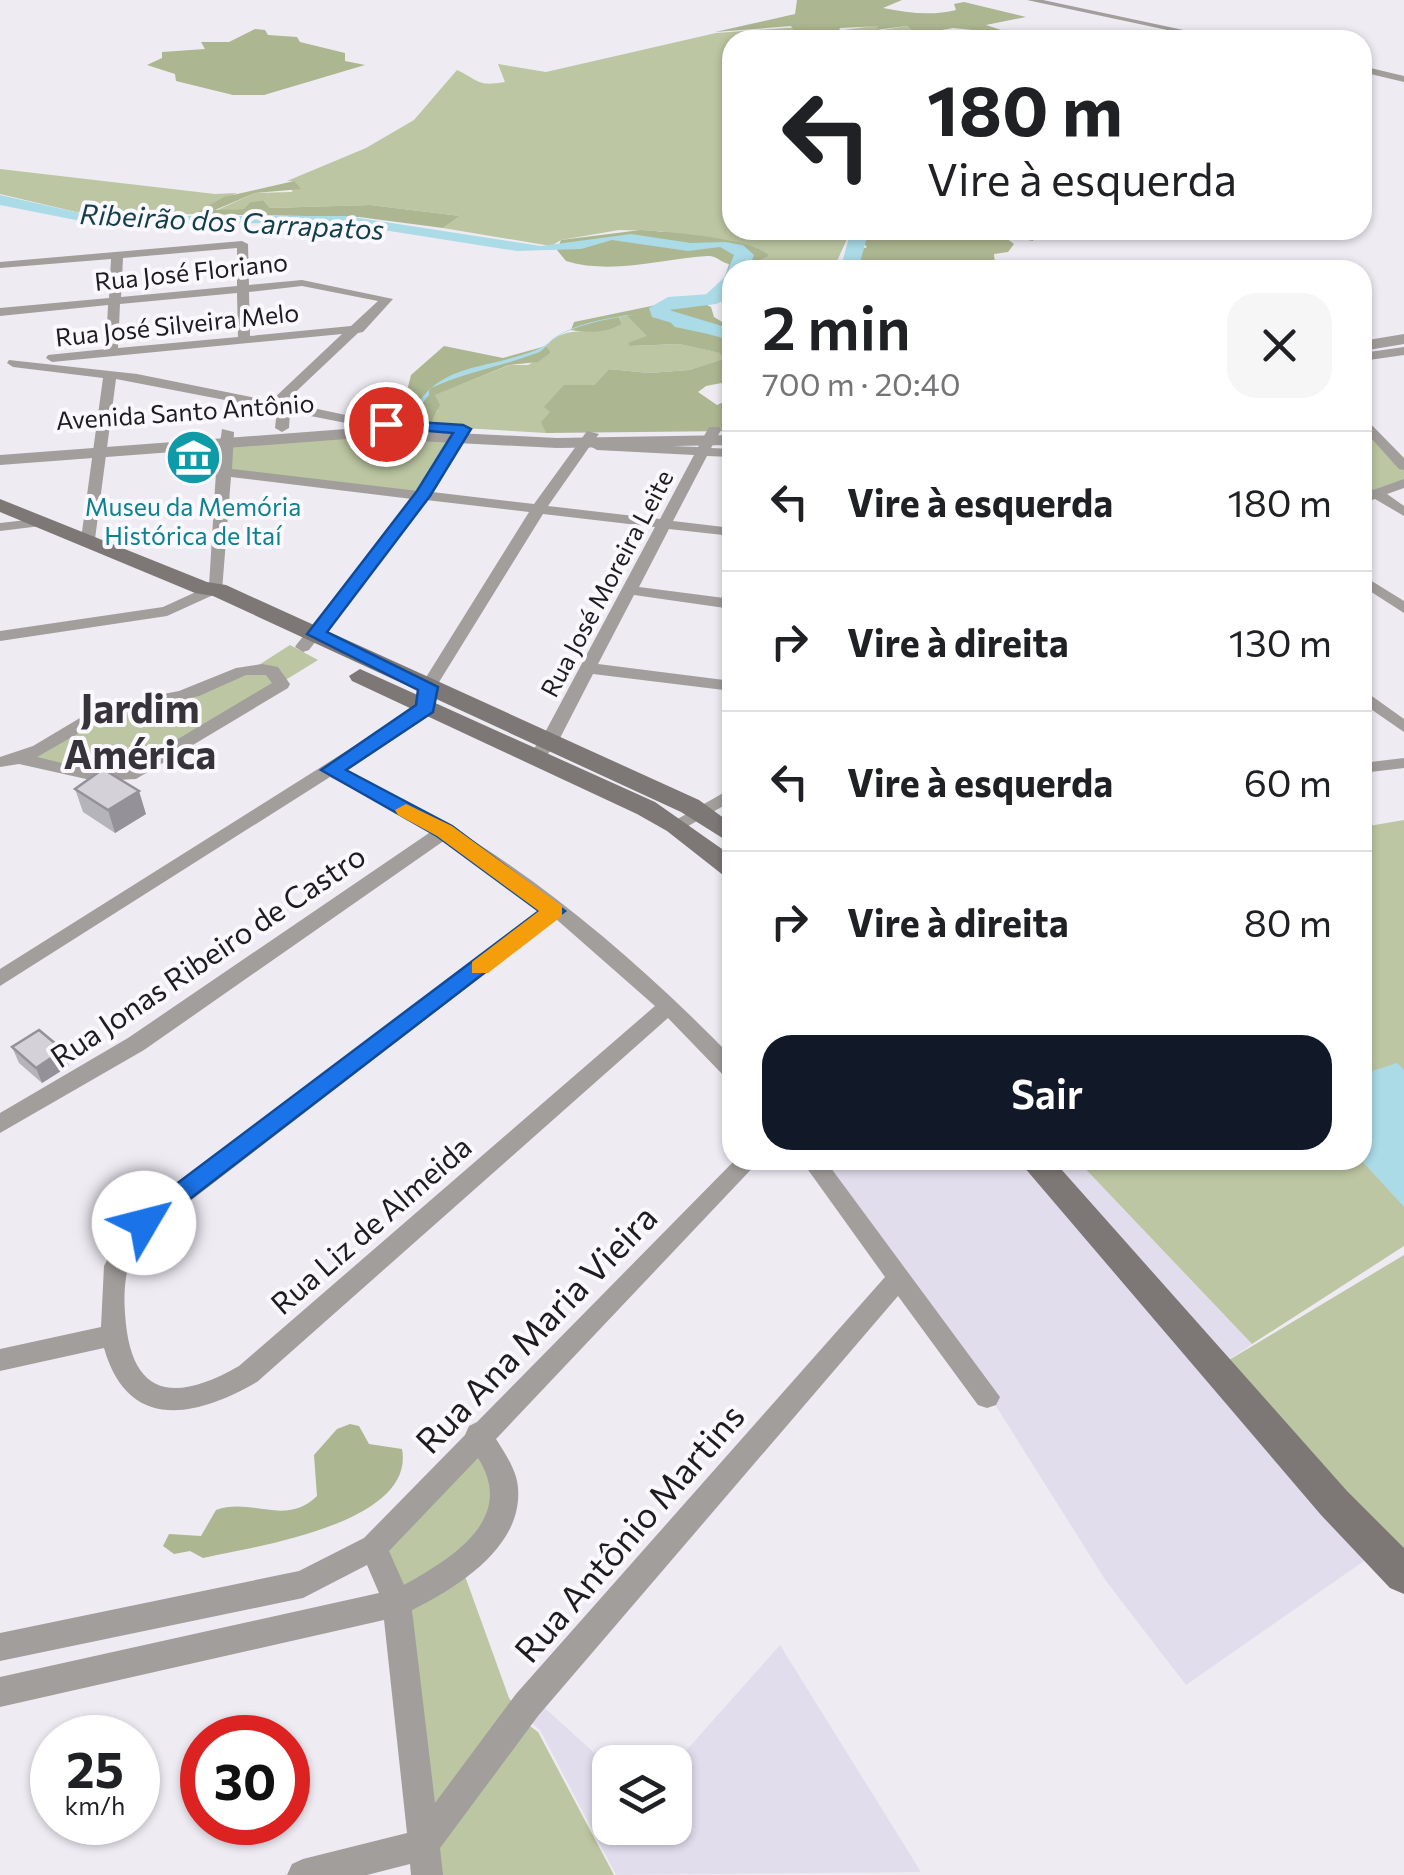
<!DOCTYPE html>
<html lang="pt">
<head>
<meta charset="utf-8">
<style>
	body { margin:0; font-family:Commissioner,sans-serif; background:#f6f6f6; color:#202124; height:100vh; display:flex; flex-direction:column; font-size:38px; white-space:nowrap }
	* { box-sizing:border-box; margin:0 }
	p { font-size:32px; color:#757577 }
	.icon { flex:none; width:55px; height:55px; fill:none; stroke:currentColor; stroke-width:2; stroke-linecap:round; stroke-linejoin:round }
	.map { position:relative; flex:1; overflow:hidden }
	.details { position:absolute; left:722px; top:260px; width:650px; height:910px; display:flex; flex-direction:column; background:#fff; border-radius:30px; box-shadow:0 2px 8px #0004 }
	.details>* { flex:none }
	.banner { position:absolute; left:722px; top:30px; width:650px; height:210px; border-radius:30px; box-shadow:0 2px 8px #0004; background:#fff; color:#202124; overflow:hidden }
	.fabs { position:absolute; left:592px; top:1745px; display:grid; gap:20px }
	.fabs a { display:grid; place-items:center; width:100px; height:100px; border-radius:20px; background:#fff; box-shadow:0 2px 8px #0004; font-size:50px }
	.speed { position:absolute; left:30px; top:1715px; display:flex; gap:20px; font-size:50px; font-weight:700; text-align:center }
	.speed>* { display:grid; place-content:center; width:130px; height:130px; border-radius:50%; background:#fff; box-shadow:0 2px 8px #0004; line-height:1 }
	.speed small { font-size:25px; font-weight:400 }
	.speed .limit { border:15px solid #d22; background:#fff; color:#111 }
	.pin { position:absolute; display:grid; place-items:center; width:85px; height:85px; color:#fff; margin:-42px; border:5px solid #fff; border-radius:50%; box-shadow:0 2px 10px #0007 }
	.me { position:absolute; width:110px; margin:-55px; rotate:53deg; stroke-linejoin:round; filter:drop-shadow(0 0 8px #0008) }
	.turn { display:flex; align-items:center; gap:35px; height:210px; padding:0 40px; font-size:45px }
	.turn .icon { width:130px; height:130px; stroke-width:2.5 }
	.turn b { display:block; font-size:70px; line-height:85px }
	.round { display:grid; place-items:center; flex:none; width:105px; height:105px; border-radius:30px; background:#f6f6f6 }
	.overview { display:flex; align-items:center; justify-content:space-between; height:170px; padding:0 40px }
	h1 { font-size:60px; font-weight:600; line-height:75px }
	.cta { display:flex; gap:20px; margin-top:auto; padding:20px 40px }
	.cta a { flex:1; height:115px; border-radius:30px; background:#111827; color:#fff; font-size:40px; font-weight:600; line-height:115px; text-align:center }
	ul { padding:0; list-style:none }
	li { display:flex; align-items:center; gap:30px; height:140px; padding:0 40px; border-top:2px solid #e0e0e0 }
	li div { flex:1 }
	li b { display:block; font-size:38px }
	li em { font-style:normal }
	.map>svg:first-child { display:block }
	.built { fill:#e2ddec }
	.green { fill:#bcc6a2 }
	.forest { fill:#acb690 }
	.water { fill:#aadbe7 }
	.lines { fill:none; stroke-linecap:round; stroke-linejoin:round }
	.river { fill:#aadbe7; fill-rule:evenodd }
	.minor { fill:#a19e9c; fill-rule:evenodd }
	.tertiary { fill:#a19e9c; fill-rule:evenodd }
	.secondary { fill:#7d7876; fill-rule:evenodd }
	.wall { fill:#b6b4bb }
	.shaded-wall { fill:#949298 }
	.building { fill:#d4d1d9; stroke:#949298; stroke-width:2.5 }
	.route { fill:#1a73e8; stroke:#114b97; stroke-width:2.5 }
	.slow { fill:#f59e0b }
	.labels { text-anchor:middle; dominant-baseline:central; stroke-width:8; stroke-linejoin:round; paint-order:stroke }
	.far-street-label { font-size:25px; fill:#1d1c1e; stroke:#fbf9ff }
	.far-culture-label { font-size:25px; fill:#0d838f; stroke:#fbf9ff }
	.far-water-label { font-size:28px; font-style:italic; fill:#123e48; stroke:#fbf9ff }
	.street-label { font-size:30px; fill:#1d1c1e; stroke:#fbf9ff }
	.near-street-label { font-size:35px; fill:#1d1c1e; stroke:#fbf9ff }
	.district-label { font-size:40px; font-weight:bold; fill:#36343a; stroke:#fbf9ff }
</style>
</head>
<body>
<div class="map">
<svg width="1404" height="1875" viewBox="0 0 1404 1875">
	<rect width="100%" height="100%" fill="#eeebf3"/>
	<!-- built -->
	<g class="built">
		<path d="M 817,1160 L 1077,1160 L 1252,1344 L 1224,1363 L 1387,1545 L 1186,1685 L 1106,1581 L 989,1395 Z"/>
		<path d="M 780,1645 L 921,1872 L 616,1875 L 540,1730 L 523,1716 L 537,1701 L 610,1767 L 610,1828 L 675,1828 L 675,1763 Z"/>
	</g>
	<!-- green -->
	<g class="green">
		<path d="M 880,25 L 877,31 L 907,26 L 915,33 L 909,34 L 912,40 L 732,40 L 732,230 L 851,230 L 833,270 L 765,270 L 752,262 L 769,256 L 743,245 L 659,231 L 619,230 L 561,240 L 551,246 L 443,228 L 460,216 L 370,205 L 270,208 L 263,200 L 250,202 L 243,209 L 215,211 L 255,193 L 292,192 L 294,181 L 287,181 L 366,148 L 414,120 L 457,70 C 479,80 476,87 505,82 L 498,64 L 546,72 L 716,33 L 800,27 L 795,31 L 816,34 Z"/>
		<path d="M 0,169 L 215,194 L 237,193 L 194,214 L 93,216 L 0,194 Z"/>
		<path d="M 626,315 L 648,336 L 630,346 L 679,344 L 721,353 L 725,359 L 689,370 L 649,373 L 609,369 L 594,385 L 556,394 L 546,433 L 429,426 L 438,410 L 434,395 L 510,365 L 528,365 L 551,352 L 546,346 C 567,321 597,339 622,324 L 619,316 Z"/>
		<path d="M 1362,423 L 1404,470 L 1404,480 L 1362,496 Z"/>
		<path d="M 350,433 L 458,438 L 424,493 L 223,472 L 226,441 Z"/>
		<path d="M 290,645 L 318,660 L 143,768 L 113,776 L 32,759 L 95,717 L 162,702 L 254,668 Z"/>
		<path d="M 1404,820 L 1404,1246 L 1252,1344 L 1077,1160 L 1362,1160 L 1363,827 Z"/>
		<path d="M 1404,1255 L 1404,1560 L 1224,1363 Z"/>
		<path d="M 478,1443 L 493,1470 L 488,1528 L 401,1594 L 379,1546 Z"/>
		<path d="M 461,1565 L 509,1698 L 523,1716 L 519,1718 L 538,1732 L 614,1875 L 437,1875 L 411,1601 Z"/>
	</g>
	<!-- forest -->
	<g class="forest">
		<path d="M 797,0 L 902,0 L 883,8 C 907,13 933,16 956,10 L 954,4 L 964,2 L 1026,17 L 986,25 L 1013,34 L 953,28 L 931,32 L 935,37 L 909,39 L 915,33 L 907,26 L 875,30 L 879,26 L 840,28 L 837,35 L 794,31 L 791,26 L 715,32 L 795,14 Z"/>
		<path d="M 255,29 L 265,30 L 268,35 L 297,37 L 300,42 L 345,53 L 345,61 L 365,65 L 264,95 L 233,95 L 176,81 L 175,74 L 147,65 L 162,58 L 162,52 L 205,49 L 201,42 L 229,42 Z"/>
		<path d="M 294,181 L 301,189 L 255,193 L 215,210 L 243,209 L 250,202 L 263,200 L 270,208 L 370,205 L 460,216 L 443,228 L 359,217 L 194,214 L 224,197 Z"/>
		<path d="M 641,230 C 669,232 753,238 769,256 L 753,263 L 765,270 L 732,270 L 725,277 L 729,264 C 720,262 716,255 707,256 C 662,259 612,275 566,261 L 557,250 L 561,240 Z"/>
		<path d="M 868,230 L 1048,230 L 1035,232 L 1033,241 L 1002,235 L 1014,244 L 1008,252 L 994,254 L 995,264 L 1003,270 L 853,270 L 864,262 L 852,254 L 867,247 L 863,243 Z"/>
		<path d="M 701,302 L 711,307 L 714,317 L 732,328 L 732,381 L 706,386 L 698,392 L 717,405 L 732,398 L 732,431 L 546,433 L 541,422 L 550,412 L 544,407 L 564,385 L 594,385 L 609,369 L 649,373 L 689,370 L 724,359 L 720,353 L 679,344 L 630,346 L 628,343 L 647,336 L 626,315 L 619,317 L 622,324 C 608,333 587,333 571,330 L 574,322 L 661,304 Z"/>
		<path d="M 444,346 L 503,358 L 546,346 L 551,352 L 538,362 L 509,365 L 435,395 L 440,405 L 425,436 L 350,433 L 350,420 L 363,406 L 405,399 L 411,375 Z"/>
		<path d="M 350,1424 L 359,1426 L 369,1444 L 402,1449 C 416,1524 252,1547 203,1558 L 190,1551 L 174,1554 L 163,1546 L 169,1534 L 201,1536 L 216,1510 C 252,1497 285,1527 317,1496 L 314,1455 L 337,1429 Z"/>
	</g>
	<!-- water -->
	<g class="water">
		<path d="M 0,195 L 93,216 L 346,216 L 541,246 L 631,234 L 691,243 L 725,242 L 743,245 L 754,255 L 748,270 L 732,270 L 729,299 L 681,302 L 669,309 L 682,320 L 732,335 L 732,339 L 675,327 L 660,312 C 627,315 582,319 554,338 C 546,343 547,349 537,353 C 500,367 463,373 429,389 L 429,395 L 405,425 C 436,360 476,373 536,350 C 548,345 556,336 568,331 C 597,319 629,315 659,312 L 667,299 L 701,299 L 725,277 L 734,255 L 720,247 L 688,251 L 612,240 L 581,249 L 517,251 L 339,223 L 96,224 L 0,205 Z"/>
		<path d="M 1397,1063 L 1404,1070 L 1404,1207 L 1361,1160 L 1363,1074 Z"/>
	</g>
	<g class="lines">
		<!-- river -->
		<g class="river">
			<path d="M 851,230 L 869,230 L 858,270 L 840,270 Z"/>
			<path d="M 732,280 L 732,297 L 716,304 L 669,310 L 732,329 L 732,341 L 652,317 L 649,308 L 668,297 L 710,294 Z"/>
		</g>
		<!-- minor -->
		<g class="minor">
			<path d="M 1027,0 L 1043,0 L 1230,40 L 1214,40 Z"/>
			<path d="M 1362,66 L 1404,76 L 1404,82 L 1362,72 Z"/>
			<path d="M 242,241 L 248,244 L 249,285 L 302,280 L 393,299 L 363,332 L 358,333 L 285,402 L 355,417 L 364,421 L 366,433 L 354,436 L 352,426 L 346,423 L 290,412 L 289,428 L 282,432 L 275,428 L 277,410 L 116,379 L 95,539 L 93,542 L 83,542 L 81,539 L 103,378 L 13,367 L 7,363 L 9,360 L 137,374 L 271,401 L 342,334 L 52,362 L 46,358 L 48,355 L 106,349 L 108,305 L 0,316 L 0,308 L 109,298 L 111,259 L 0,268 L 0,262 ZM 237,248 L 237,286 L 121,297 L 123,258 ZM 302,286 L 378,301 L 351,326 L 250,336 L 249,292 ZM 237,293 L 238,337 L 118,348 L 120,304 Z"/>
			<path d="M 1404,347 L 1404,355 L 1362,361 L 1362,353 Z"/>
			<path d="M 1362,415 L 1404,458 L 1404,470 L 1399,469 L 1362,428 Z"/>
			<path d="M 463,425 L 470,429 L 432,492 L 534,504 L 587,431 L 599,434 L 592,443 L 698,447 L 709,427 L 719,427 L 721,430 L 711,448 L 732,449 L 732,457 L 707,456 L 673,521 L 732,528 L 732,536 L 669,529 L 639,587 L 732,599 L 732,609 L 634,595 L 598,664 L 732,681 L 732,691 L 593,674 L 559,740 L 543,760 L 531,760 L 528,756 L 542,738 L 655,527 L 543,514 L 436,687 L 432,712 L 342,769 C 378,788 416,805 450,826 C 555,890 648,971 732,1057 L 732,1078 L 724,1076 L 668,1018 L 257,1382 C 197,1417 128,1433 104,1348 L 0,1371 L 0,1349 L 101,1327 L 104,1266 L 125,1225 L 543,909 L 445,840 L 144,1050 L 0,1133 L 0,1113 L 128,1038 L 432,831 L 330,777 L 0,986 L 0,969 L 418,706 L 420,687 L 529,512 L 426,500 L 309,650 L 303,652 L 295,647 L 297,644 L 412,499 L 231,477 L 222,591 L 167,616 L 0,641 L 0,631 L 163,607 L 209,586 L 216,472 L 222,429 L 234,432 L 232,469 L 418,491 L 456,429 ZM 590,446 L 597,450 L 694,455 L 660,519 L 548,506 ZM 556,919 L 655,1006 L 239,1366 C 173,1404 130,1397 125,1313 C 123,1287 126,1260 141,1239 Z"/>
			<path d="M 1404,479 L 1404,488 L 1387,494 L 1404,506 L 1404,516 L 1375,499 L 1362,503 L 1362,494 Z"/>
			<path d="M 44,518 L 49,519 L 49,525 L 0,531 L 0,523 Z"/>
			<path d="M 1362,575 L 1404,601 L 1404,613 L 1362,586 Z"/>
			<path d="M 262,664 L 278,667 L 290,684 L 288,688 L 136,779 L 95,781 L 19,764 L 0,767 L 0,757 L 33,746 L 100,706 L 179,691 L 236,668 ZM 246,675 L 266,675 L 272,683 L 126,770 L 95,771 L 37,757 L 112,714 L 199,696 Z"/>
			<path d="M 1362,689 L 1404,719 L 1404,732 L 1362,703 Z"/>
			<path d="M 1404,758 L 1404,768 L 1362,773 L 1362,763 Z"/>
			<path d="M 732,788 L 732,801 L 683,829 L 676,831 L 667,825 Z"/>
			<path d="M 735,1160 L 760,1160 L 496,1439 C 505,1453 517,1471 518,1488 C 523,1547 457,1588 412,1610 L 435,1803 L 516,1694 L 885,1277 L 801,1160 L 825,1160 L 1000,1397 L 996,1405 L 987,1408 L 978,1405 L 898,1296 L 538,1716 L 440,1848 L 443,1875 L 411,1875 L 410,1864 L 367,1875 L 287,1875 L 292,1864 L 303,1859 L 407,1833 L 384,1620 L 0,1707 L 0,1677 L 379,1593 L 367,1565 L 303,1598 L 0,1661 L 0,1633 L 299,1571 L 364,1538 L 465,1435 L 469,1426 L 477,1422 ZM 478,1458 C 517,1519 452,1558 404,1585 L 389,1551 Z"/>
		</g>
		<!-- tertiary -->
		<g class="tertiary">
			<path d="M 1404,334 L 1404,344 L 1362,351 L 1362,341 Z"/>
			<path d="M 359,428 L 557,438 L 732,435 L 732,445 L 557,448 L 359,438 L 0,465 L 0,455 Z"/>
		</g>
		<!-- secondary -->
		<g class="secondary">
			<path d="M 0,499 L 207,582 L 226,585 L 699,800 L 732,824 L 732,844 L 681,812 L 213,596 L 195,593 L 0,512 Z"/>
			<path d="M 360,669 L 655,802 L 732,856 L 732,877 L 723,875 L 667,831 L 637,814 L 352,681 L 349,676 Z"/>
			<path d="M 1018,1160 L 1053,1160 L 1347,1491 L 1404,1548 L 1404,1594 L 1390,1588 L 1321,1515 Z"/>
		</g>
	</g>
	<!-- wall -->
	<g class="wall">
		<path d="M 75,789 L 146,814 L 115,833 L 83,812 Z"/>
		<path d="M 12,1047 L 69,1066 L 42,1083 L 19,1063 Z"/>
	</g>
	<!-- shaded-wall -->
	<g class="shaded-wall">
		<path d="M 139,791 L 146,814 L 115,833 L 108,810 Z"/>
		<path d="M 63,1050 L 69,1066 L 42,1083 L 36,1068 Z"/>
	</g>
	<!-- building -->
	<g class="building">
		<path d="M 103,769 L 139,791 L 108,810 L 75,789 Z"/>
		<path d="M 39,1030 L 63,1050 L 36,1068 L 12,1047 Z"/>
	</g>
	<!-- route -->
	<path class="route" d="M 386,420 L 463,425 L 471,429 L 430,496 L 327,632 L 438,687 L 433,712 L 346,770 L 452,826 L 565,911 L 144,1234 L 135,1230 L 131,1223 L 135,1215 L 539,911 L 437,836 L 321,770 L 416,705 L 418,690 L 307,634 L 417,491 L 453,433 L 381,427 L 378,424 Z"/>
	<!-- slow -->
	<path class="slow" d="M 406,804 L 452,826 L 562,906 L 562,916 L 488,973 L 472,973 L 472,962 L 539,911 L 437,836 L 398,815 L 395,810 Z"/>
	<!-- icons -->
	<defs>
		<symbol id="museum-disc" viewBox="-11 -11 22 22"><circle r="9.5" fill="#0f9aa8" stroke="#fbf9ff"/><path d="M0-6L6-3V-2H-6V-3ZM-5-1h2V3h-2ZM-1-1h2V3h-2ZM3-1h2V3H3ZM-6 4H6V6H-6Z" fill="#fff"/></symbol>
	</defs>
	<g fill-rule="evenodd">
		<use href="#museum-disc" x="162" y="426" width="63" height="63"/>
	</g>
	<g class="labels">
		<!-- far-street labels -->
		<g class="far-street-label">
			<text transform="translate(191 271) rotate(-6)">Rua José Floriano</text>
			<text transform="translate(177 324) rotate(-6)">Rua José Silveira Melo</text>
			<text transform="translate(185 411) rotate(-4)">Avenida Santo Antônio</text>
			<text transform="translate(606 583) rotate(-62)">Rua José Moreira Leite</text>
		</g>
		<!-- far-culture labels -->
		<g class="far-culture-label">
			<text x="193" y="506">Museu da Memória<tspan x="193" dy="29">Histórica de Itaí</tspan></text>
		</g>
		<!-- far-water labels -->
		<g class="far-water-label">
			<text transform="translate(232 221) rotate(3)">Ribeirão dos Carrapatos</text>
		</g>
		<!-- street labels -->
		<g class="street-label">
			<text transform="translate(207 955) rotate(-34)">Rua Jonas Ribeiro de Castro</text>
			<text transform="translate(370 1224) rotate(-41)">Rua Liz de Almeida</text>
		</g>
		<!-- near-street labels -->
		<g class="near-street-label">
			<text transform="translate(535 1328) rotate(-46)">Rua Ana Maria Vieira</text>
			<text transform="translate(628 1532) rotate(-49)">Rua Antônio Martins</text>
		</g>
		<!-- district labels -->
		<g class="district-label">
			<text x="140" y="706">Jardim<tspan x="140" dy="46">América</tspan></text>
		</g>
	</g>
</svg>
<div class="fabs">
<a><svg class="icon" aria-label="layers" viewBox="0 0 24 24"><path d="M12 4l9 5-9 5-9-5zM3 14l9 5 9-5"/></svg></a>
</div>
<div class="speed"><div>25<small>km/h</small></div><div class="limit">30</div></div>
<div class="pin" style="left:386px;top:424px;background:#d93025"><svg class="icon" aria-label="arrive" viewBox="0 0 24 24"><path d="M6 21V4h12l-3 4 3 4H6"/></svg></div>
<svg class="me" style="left:144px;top:1223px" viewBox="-20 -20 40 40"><circle r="19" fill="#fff"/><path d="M0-13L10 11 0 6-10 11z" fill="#1a73e8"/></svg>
<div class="banner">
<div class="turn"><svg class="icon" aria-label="left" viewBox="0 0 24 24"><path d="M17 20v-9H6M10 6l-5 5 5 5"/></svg><div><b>180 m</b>Vire à esquerda</div></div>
</div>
<section class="details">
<div class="overview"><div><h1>2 min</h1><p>700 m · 20:40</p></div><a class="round"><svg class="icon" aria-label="close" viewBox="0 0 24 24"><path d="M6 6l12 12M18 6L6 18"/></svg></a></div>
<ul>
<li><svg class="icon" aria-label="left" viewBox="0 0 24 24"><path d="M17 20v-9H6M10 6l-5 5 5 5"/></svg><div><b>Vire à esquerda</b></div><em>180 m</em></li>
<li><svg class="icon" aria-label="right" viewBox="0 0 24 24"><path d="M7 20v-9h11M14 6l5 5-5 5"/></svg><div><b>Vire à direita</b></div><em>130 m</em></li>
<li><svg class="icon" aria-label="left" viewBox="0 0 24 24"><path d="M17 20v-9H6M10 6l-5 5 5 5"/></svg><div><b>Vire à esquerda</b></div><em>60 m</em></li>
<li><svg class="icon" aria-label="right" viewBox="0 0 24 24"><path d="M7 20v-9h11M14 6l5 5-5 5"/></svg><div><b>Vire à direita</b></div><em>80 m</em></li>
</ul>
<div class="cta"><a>Sair</a></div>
</section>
</div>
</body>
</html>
